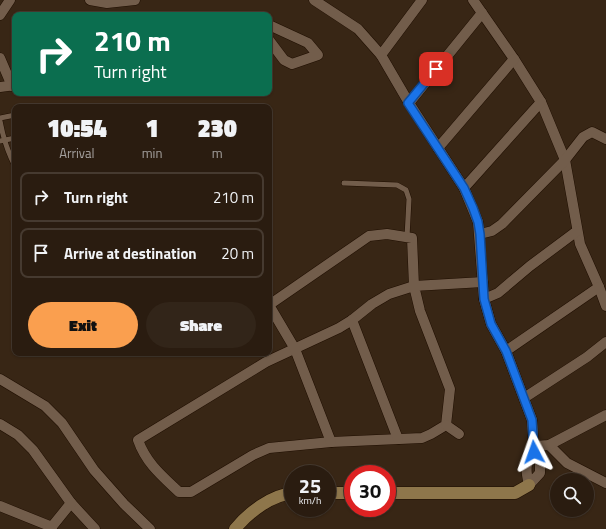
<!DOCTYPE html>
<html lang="en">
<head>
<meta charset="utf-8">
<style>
	body { margin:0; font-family:"Titillium Web",sans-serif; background:#322519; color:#f1f3f6; height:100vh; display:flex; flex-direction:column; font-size:15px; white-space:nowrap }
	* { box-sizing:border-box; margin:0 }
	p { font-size:13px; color:#a5a19f }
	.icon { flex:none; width:22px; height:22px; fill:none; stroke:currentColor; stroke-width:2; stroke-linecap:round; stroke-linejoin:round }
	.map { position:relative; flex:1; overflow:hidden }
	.side { position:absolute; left:12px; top:104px; width:260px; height:252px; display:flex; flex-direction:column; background:#2a1c10; border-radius:8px; box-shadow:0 1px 3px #0004,0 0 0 1px #463a30 }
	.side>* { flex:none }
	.banner { position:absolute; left:12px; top:12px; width:260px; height:84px; border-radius:8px; box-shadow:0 1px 3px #0004,0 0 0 1px #463a30; background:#0b6e4f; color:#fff; overflow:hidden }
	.buttons { position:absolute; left:550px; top:473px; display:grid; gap:8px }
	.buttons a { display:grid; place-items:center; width:44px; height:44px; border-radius:50%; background:#2a1c10; box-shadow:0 1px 3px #0004,0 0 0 1px #463a30; font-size:20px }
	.speed { position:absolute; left:284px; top:465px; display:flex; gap:8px; font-size:20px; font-weight:700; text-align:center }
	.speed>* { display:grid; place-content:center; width:52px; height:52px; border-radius:50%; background:#2a1c10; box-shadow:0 1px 3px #0004,0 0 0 1px #463a30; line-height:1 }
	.speed small { font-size:10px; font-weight:400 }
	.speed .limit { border:6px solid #d22; background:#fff; color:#111 }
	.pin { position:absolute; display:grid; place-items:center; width:34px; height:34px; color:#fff; margin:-17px; border-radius:8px; box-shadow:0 2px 6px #0006 }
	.me { position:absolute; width:44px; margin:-22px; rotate:356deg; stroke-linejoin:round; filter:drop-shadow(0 0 3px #0008) }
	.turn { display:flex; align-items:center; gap:14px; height:84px; padding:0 16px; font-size:18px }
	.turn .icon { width:52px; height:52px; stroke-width:2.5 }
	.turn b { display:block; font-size:28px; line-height:34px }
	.eta { display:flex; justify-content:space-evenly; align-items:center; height:68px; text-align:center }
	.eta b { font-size:24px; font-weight:800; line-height:28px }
	.button { display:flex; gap:8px; margin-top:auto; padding:8px 16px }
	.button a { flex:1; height:46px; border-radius:24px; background:#fa9f4f; color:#111; font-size:16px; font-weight:800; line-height:46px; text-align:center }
	.button a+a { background:#322519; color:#f1f3f6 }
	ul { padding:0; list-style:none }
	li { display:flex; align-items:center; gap:12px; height:50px; margin:0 8px 6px; padding:0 8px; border:2px solid #463a30; border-radius:8px }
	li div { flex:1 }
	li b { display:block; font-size:15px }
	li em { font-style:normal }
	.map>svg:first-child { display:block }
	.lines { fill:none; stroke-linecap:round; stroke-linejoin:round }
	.lane-casing { stroke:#1f0e01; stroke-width:6 }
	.street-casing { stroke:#1f0e01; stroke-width:11 }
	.secondary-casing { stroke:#1f0e01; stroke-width:13 }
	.lane { stroke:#725d4b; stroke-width:5 }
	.street { stroke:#725d4b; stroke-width:10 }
	.secondary { stroke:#8e764b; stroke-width:12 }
	.route-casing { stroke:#114b97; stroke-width:10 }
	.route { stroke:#1a73e8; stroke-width:7 }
</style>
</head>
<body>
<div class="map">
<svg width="606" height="529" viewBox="0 0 606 529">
	<rect width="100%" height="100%" fill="#382615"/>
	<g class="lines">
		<defs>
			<g id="lane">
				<path d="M 0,118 L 15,115"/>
				<path d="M 0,121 C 3,137 7,151 15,166"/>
				<path d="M 0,141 L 15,138"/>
				<path d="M 344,183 L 397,185 L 406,190 L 409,199 L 407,237"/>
			</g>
			<g id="street">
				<path d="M 90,0 L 107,3 L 135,0"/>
				<path d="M 314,0 L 358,29 L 381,55 L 409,103 L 464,188 L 478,222 L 484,299 L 491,324 L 506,351 L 532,420 L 534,452 L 540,457 L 540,473 L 529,485"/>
				<path d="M 473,0 L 514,59 L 541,102 L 565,160 L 580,244 L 599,287 L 606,306"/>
				<path d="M 0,15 L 10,0"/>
				<path d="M 269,25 L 308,43 L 318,55 L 292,64 L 284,60 L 269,40"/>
				<path d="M 381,55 L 422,0"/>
				<path d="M 0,58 L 12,86"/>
				<path d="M 0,87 L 15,85"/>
				<path d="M 409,103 L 482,13"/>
				<path d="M 438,148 L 514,59"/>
				<path d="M 464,188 L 541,102"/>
				<path d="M 480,234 L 492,231 L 502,224 L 565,160 L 583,137 L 592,132 L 606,139"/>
				<path d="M 484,299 L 498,293 L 530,266 L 577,231"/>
				<path d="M 269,305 L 369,236 L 387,234 L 412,238 L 414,286 L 420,311 L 450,389 L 446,425 L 431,434 L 422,438 L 331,442 L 269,448 L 253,455 L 191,492 L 179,492 C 162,476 146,463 138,440 L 266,362 L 339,328 L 352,320 L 372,304 L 389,294 L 414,286 L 483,282"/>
				<path d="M 269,305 L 295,349 L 331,442"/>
				<path d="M 352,320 L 398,439"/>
				<path d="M 506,351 L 599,287"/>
				<path d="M 0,379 L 45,406 L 62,423 L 94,470 L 124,504 L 150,529"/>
				<path d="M 524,398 L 587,357 L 606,342"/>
				<path d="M 0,424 L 18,435 L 33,450 L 71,503 L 95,529"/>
				<path d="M 446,425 L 459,434"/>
				<path d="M 549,445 L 567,463 L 606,483"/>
				<path d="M 534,446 L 549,445 L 606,415"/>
				<path d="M 529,485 C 526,473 524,461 534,452"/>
				<path d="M 0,506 L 52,527"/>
				<path d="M 50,529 L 71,503"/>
			</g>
			<g id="secondary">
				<path d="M 327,493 L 353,493"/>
				<path d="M 387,493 L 515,493 L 529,485"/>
				<path d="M 235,529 C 248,513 271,495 293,493"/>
			</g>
		</defs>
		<!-- lane casing -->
		<use href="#lane" class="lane-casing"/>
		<!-- street casing -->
		<use href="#street" class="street-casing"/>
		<!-- secondary casing -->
		<use href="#secondary" class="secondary-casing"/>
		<!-- lane -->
		<use href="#lane" class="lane"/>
		<!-- street -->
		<use href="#street" class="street"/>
		<!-- secondary -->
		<use href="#secondary" class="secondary"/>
	</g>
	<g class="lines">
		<defs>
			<path id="route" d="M 436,69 L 408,103 L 464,188 L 473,208 L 478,222 L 480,234 L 484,299 L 491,324 L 506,351 L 532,420 L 534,452"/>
		</defs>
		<!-- route casing -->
		<use href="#route" class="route-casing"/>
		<!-- route -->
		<use href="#route" class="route"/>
	</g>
</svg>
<div class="buttons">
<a><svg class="icon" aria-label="search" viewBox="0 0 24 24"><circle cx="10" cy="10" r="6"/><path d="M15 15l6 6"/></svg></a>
</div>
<div class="speed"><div>25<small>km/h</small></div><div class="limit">30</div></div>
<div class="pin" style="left:436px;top:69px;background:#d93025"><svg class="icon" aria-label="arrive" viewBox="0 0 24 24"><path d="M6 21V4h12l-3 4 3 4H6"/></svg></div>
<svg class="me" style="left:534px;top:452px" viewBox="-20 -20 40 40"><path d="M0-17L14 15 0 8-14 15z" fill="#1a73e8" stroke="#fff" stroke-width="4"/></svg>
<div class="banner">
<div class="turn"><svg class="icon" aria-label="right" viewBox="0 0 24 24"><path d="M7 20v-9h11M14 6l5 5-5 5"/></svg><div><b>210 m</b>Turn right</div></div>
</div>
<section class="side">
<div class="eta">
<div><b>10:54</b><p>Arrival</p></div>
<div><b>1</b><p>min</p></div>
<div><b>230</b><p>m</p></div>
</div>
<ul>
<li><svg class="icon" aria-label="right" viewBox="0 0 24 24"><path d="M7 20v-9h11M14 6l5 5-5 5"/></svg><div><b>Turn right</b></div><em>210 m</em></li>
<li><svg class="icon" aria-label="arrive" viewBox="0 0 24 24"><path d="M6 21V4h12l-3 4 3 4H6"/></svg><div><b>Arrive at destination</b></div><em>20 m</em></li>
</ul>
<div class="button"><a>Exit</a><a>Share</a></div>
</section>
</div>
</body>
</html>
